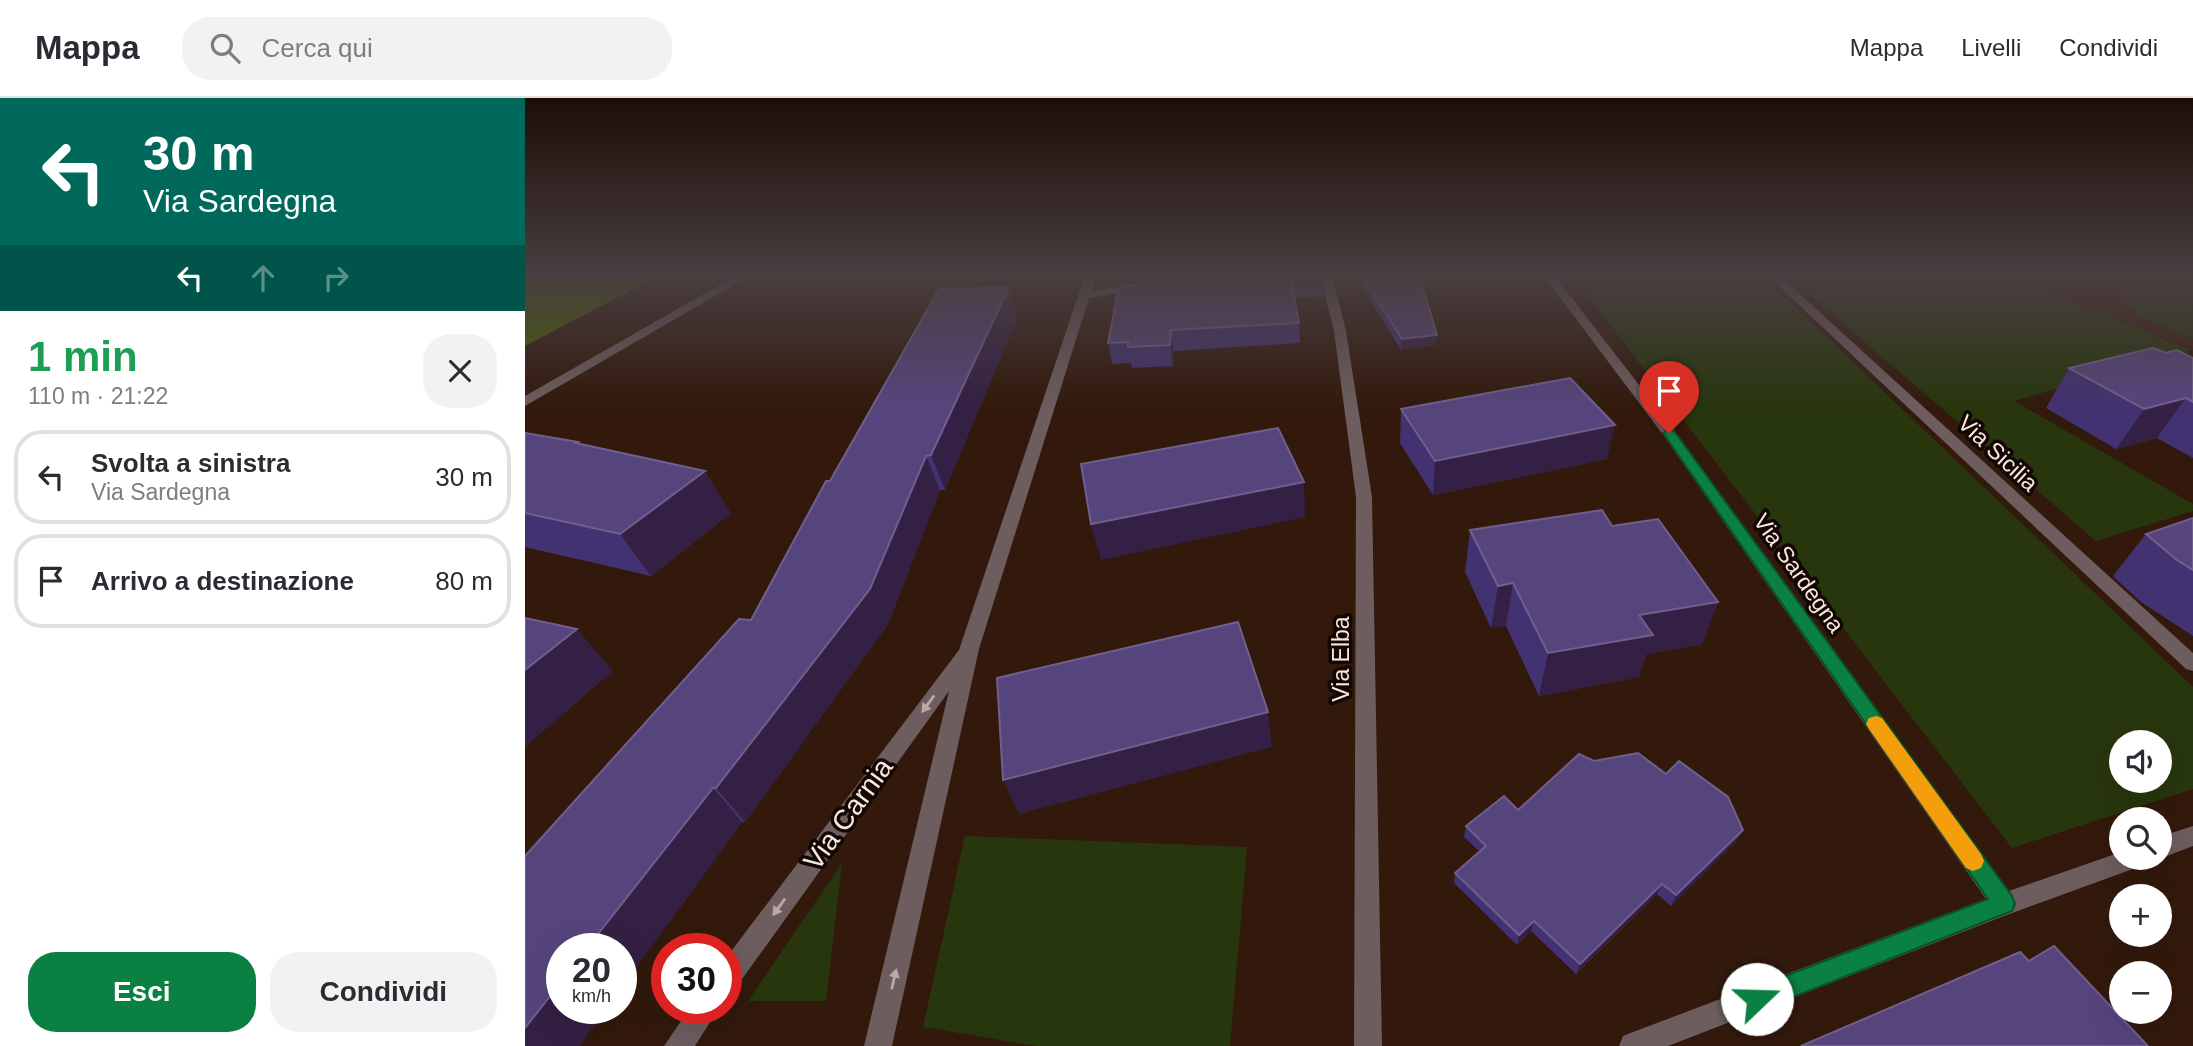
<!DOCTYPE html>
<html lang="it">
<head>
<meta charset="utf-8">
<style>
	body { margin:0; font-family:Arial,sans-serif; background:#f2f2f3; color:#2b2b33; height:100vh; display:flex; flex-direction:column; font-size:26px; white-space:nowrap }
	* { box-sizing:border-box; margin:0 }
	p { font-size:23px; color:#7c7c81 }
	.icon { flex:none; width:38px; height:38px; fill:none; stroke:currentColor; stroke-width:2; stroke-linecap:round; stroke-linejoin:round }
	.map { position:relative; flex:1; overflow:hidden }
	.details { display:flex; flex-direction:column; background:#fff; width:525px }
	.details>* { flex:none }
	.hud { background:#00695c; color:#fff; overflow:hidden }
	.fabs { position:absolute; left:1584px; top:632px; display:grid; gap:14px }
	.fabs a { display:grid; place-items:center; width:63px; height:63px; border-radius:50%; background:#fff; box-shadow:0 7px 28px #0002; font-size:35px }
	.speed { position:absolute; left:21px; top:835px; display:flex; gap:14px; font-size:35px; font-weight:700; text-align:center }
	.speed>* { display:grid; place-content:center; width:91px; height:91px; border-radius:50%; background:#fff; box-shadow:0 7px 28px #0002; line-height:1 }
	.speed small { font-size:18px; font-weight:400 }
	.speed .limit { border:10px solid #d22; background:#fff; color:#111 }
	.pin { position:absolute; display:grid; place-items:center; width:60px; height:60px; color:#fff; margin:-72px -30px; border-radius:50% 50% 50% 0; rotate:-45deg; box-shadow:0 0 7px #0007 }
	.pin .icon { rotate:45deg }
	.me { position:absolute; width:77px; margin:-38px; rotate:69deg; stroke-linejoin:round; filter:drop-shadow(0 0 5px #0008) }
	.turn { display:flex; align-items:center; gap:24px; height:147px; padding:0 28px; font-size:32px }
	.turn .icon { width:91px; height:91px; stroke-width:2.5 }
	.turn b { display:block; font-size:49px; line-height:60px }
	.lanes { display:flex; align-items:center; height:66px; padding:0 28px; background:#0003; justify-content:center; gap:35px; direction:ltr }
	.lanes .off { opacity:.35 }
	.round { display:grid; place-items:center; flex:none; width:74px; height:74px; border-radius:28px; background:#f2f2f3 }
	.summary { display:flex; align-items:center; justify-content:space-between; height:119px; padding:0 28px }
	h1 { font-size:42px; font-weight:700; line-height:52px; color:#1e9e55 }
	.primary-button { display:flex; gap:14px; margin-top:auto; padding:14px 28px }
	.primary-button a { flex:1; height:80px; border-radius:28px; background:#0b8043; color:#fff; font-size:28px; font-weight:700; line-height:80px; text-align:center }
	.primary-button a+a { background:#f2f2f3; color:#2b2b33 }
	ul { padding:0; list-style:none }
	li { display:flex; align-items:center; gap:21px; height:94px; margin:0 14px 10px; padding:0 14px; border:4px solid #e1e1e2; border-radius:28px }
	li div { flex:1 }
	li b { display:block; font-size:26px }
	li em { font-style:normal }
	header { display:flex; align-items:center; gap:42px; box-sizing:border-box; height:98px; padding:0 35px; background:#fff; border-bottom:2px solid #e1e1e2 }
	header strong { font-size:33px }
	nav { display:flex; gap:38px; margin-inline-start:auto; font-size:24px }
	.search { width:490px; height:63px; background:#f2f2f3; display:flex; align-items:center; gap:18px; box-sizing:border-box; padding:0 24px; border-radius:28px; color:#7c7c81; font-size:26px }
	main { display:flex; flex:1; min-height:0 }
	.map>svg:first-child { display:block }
	.built { fill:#3f1f10 }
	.green { fill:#28360e; fill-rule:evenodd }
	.forest { fill:#466000 }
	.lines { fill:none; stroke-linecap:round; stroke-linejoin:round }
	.street { fill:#6d5d5e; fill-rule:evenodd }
	.wall { fill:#433271 }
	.shaded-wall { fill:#342044 }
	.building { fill:#56457d; stroke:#705f8d; stroke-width:2 }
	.oneway { fill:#bba9a6 }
	.route { fill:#0b8043; stroke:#07532c; stroke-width:2 }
	.slow { fill:#f59e0b }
	.labels { text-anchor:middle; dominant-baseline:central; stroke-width:7; stroke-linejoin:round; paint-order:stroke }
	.street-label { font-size:23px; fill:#fae8e0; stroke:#120703 }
	.near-street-label { font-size:28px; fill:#fae8e0; stroke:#120703 }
</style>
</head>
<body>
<header>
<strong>Mappa</strong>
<div class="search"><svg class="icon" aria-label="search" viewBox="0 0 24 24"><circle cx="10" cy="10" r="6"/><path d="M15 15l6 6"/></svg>Cerca qui</div>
<nav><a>Mappa</a><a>Livelli</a><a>Condividi</a></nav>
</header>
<main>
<section class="details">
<div class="hud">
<div class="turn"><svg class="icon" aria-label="left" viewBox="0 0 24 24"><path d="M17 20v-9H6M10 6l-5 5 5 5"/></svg><div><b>30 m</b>Via Sardegna</div></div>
<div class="lanes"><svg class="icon" aria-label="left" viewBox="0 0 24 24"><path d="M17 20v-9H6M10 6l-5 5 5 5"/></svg><svg class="icon off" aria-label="ahead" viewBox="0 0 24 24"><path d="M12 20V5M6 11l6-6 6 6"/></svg><svg class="icon off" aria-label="right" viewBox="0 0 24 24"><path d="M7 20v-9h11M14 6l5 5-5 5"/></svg></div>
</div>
<div class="summary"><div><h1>1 min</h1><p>110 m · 21:22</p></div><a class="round"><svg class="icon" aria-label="close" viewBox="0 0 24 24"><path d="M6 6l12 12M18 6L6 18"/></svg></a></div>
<ul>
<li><svg class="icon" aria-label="left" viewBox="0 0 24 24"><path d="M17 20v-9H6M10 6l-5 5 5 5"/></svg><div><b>Svolta a sinistra</b><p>Via Sardegna</p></div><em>30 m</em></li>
<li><svg class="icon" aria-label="arrive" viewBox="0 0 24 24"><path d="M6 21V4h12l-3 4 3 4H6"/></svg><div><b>Arrivo a destinazione</b></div><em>80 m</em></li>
</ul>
<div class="primary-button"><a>Esci</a><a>Condividi</a></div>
</section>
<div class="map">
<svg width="1668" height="948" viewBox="0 0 1668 948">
	<rect width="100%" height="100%" fill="#32190c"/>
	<!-- built -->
	<path class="built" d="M 1486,177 L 1586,177 L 1583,179 L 1612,217 L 1668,241 L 1668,251 Z"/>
	<!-- green -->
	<g class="green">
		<path d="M 1047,177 L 1237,177 L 1668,589 L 1668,691 L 1487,750 ZM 1596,644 L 1634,644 L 1634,682 L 1596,682 Z"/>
		<path d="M 1262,177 L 1486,177 L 1666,252 L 1489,303 L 1668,406 L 1668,413 L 1571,443 Z"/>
		<path d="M 1586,177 L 1668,177 L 1668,241 L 1612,217 L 1583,179 Z"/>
		<path d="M 440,738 L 722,749 L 705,948 L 511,948 L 398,929 Z"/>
		<path d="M 317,765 L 301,903 L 223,903 Z"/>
	</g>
	<!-- forest -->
	<path class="forest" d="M 0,177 L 96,177 L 122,184 L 0,248 Z"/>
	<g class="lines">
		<!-- street -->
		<g class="street">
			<path d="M 212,177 L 226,177 L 0,308 L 0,298 Z"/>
			<path d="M 560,177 L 572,177 L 567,193 L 617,185 L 623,188 L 617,191 L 564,200 L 454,551 L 367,948 L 339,948 L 424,593 L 210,891 L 201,895 L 201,860 L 434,552 Z"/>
			<path d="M 795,177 L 807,177 L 821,233 L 847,399 L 857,948 L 829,948 L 831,399 L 809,233 Z"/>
			<path d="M 1018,177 L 1029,177 L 1149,332 L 1484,793 L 1596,754 L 1596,760 L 1619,760 L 1616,768 L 1479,818 L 1143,948 L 1094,948 L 1098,938 L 1108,934 L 1461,801 L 1139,338 Z"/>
			<path d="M 1242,177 L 1254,177 L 1668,555 L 1668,573 L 1661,571 Z"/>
			<path d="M 1668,728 L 1668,748 L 1634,761 L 1631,760 L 1634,760 L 1634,739 Z"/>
			<path d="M 165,910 L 194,910 L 170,948 L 139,948 Z"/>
		</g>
	</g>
	<!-- wall -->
	<g class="wall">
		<path d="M 606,177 L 797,177 L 798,199 L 770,200 L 774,225 L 775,245 L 649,253 L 648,268 L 607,270 L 606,265 L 587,266 L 583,245 L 612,188 L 611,183 L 609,183 Z"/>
		<path d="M 830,177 L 894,177 L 912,237 L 911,247 L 876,252 Z"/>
		<path d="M 484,189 L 492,220 L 420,392 L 415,392 L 363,526 L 220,724 L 217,724 L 96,890 L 96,850 L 37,850 L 37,910 L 81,910 L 54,948 L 0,948 L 0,758 L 214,521 L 226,522 L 301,383 L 305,383 L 414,191 Z"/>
		<path d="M 1668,260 L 1668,360 L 1632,340 L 1591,351 L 1521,310 L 1544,270 Z"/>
		<path d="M 876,311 L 1082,361 L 908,397 L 875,345 Z"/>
		<path d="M 0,335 L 55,346 L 206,415 L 126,478 L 0,449 Z"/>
		<path d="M 1668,420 L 1668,538 L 1616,504 L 1588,478 L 1621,436 Z"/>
		<path d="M 1087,428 L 1193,504 L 1177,546 L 1121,556 L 1114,579 L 1014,598 L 981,528 L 966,530 L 940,474 L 945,432 Z"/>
		<path d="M 993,712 L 1212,743 L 1146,808 L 1132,796 L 1051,876 L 1006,833 L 992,847 L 929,785 L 930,775 L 954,753 L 939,739 L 941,728 Z"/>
	</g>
	<!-- shaded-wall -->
	<g class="shaded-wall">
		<path d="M 484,189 L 492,220 L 420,392 L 406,357 Z"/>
		<path d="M 646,232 L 649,253 L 648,268 L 645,247 Z"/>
		<path d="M 912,237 L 911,247 L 876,252 L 877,241 Z"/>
		<path d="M 1661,300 L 1632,340 L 1591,351 L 1619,311 Z"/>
		<path d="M 1090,327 L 1082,361 L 908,397 L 910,363 Z"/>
		<path d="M 401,358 L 415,392 L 363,526 L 220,724 L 191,690 Z"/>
		<path d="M 180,373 L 206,415 L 126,478 L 95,436 Z"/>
		<path d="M 779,384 L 780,419 L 576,462 L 566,426 Z"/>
		<path d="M 988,485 L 981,528 L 966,530 L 973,488 Z"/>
		<path d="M 1193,504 L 1177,546 L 1121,556 L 1114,579 L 1014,598 L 1023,555 L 1114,517 Z"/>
		<path d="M 52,531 L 88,573 L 0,649 L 0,572 Z"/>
		<path d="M 743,614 L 747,649 L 494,716 L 478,682 Z"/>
		<path d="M 188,690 L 217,724 L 96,890 L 96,850 L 62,850 Z"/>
		<path d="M 1218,732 L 1212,743 L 1146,808 L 1151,797 Z"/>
		<path d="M 1137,786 L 1132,796 L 1051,876 L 1055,866 Z"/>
		<path d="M 1009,823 L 1006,833 L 992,847 L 994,837 Z"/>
		<path d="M 37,883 L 37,910 L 81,910 L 54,948 L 0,948 L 0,930 Z"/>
	</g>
	<!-- building -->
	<g class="building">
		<path d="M 611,177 L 797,177 L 797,179 L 766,181 L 774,225 L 646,232 L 645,247 L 603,249 L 603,244 L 583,245 L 594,188 L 615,187 Z"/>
		<path d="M 836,177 L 894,177 L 912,237 L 877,241 Z"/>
		<path d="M 484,189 L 406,357 L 401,358 L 345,491 L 191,690 L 188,690 L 62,850 L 37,850 L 37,883 L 0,930 L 0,758 L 214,521 L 226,522 L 301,383 L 305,383 L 414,191 Z"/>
		<path d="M 1628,250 L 1641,255 L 1652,252 L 1668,260 L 1668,304 L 1661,300 L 1619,311 L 1544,270 Z"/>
		<path d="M 1045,280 L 1090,327 L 910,363 L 876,311 Z"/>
		<path d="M 753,330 L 779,384 L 566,426 L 556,366 Z"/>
		<path d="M 0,335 L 53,344 L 51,345 L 180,373 L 95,436 L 0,415 Z"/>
		<path d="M 1077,412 L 1087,428 L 1133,421 L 1193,504 L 1114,517 L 1128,537 L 1023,555 L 988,485 L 973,488 L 945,432 Z"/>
		<path d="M 1668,420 L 1668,472 L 1652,462 L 1621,436 Z"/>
		<path d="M 0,520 L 52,531 L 0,572 Z"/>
		<path d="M 713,524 L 743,614 L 478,682 L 472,580 Z"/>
		<path d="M 1113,655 L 1141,676 L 1154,663 L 1203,699 L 1218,732 L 1151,797 L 1137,786 L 1055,866 L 1009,823 L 994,837 L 930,775 L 961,748 L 941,728 L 979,698 L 993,712 L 1054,656 L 1069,663 Z"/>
		<path d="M 1529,848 L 1623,948 L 1276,948 L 1495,854 L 1504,863 Z"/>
	</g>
	<!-- one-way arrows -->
	<defs><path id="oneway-solid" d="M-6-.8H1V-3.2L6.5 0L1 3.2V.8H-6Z" transform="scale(1.75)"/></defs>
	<g class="oneway">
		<use href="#oneway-solid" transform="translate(403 606) rotate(126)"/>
		<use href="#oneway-solid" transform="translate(254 809) rotate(126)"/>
		<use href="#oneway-solid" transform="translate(369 881) rotate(-77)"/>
	</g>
	<!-- sky -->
	<linearGradient id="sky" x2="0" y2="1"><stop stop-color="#1c0e07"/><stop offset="0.57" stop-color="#493e40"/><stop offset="1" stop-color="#493e40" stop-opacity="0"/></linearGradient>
	<rect width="1668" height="310" fill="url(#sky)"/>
	<!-- route -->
	<path class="route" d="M 1144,331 L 1149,333 L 1487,798 L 1490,806 L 1487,813 L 1232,913 L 1223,909 L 1220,901 L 1223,892 L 1463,801 L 1138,335 Z"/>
	<!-- slow -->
	<path class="slow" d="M 1351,618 L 1357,620 L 1456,756 L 1459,763 L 1456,770 L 1448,773 L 1441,770 L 1344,631 L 1341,626 L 1344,620 Z"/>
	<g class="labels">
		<!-- street labels -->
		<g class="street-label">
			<text transform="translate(1473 355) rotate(43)">Via Sicilia</text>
			<text transform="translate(1274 475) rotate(55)">Via Sardegna</text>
			<text transform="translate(816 561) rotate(-90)">Via Elba</text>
		</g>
		<!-- near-street labels -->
		<g class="near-street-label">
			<text transform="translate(323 716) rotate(-54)">Via Carnia</text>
		</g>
	</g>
</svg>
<div class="fabs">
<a><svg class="icon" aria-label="sound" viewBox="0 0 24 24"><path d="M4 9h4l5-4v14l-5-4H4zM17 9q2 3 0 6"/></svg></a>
<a><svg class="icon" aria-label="search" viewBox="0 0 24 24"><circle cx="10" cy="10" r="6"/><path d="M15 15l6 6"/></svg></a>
<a>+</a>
<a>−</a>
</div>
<div class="speed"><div>20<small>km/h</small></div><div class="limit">30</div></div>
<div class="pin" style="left:1144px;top:335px;background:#d93025"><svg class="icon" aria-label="arrive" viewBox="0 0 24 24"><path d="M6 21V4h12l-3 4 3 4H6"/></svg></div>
<svg class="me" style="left:1232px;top:901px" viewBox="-20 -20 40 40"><circle r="19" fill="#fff"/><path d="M0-13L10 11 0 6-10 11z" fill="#0b8043"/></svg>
</div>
</main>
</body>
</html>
